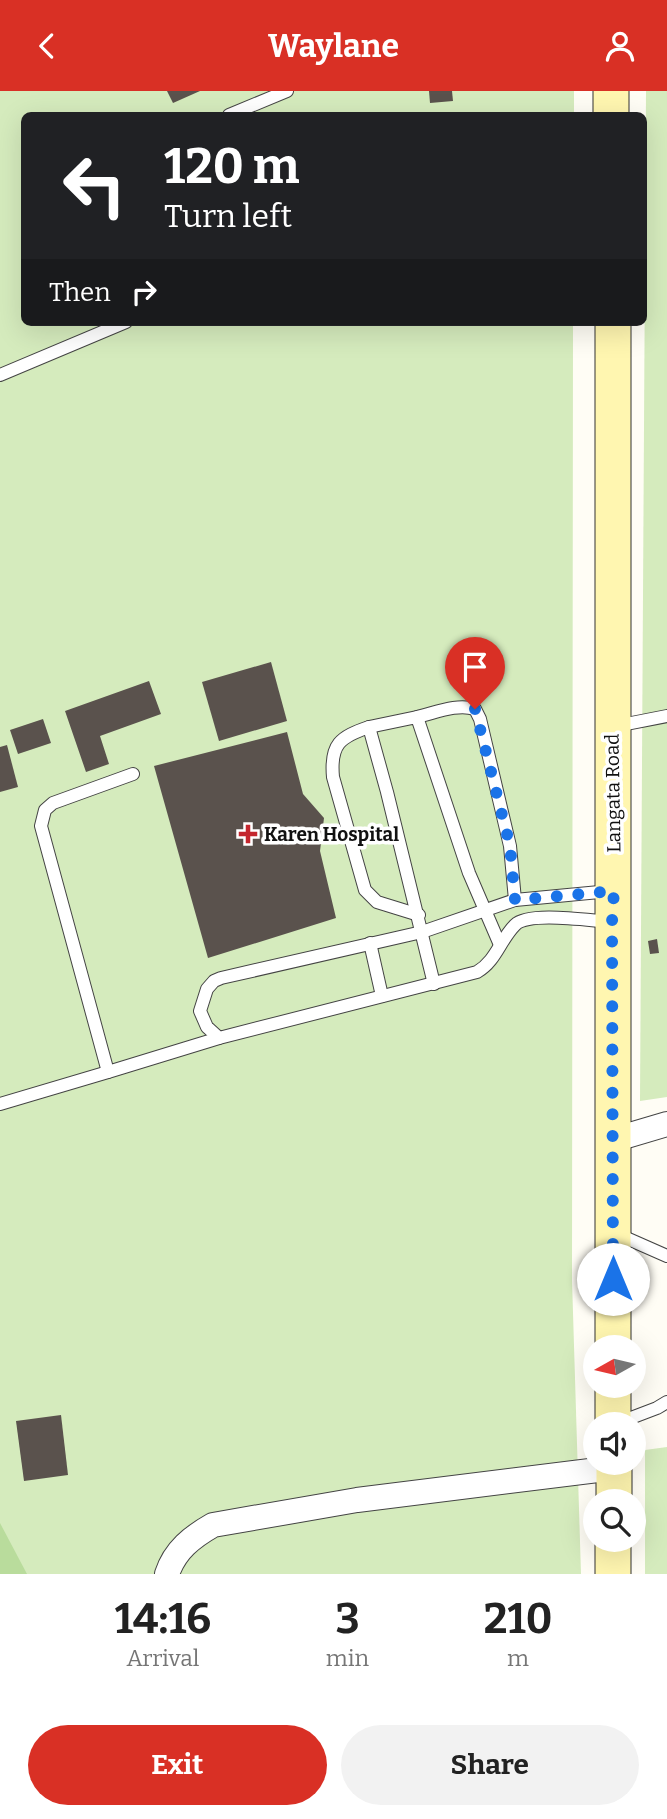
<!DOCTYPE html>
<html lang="en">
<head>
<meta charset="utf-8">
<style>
	body { margin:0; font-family:Bitter,serif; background:#f2f2f2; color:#222; height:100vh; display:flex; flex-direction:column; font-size:26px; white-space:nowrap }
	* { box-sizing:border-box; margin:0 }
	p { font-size:23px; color:#767676 }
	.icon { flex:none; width:38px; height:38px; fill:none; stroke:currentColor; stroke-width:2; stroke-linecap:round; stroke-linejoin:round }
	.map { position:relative; height:1483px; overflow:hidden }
	.sheet { display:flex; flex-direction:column; background:#fff; flex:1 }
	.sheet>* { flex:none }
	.banner { position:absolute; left:21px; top:21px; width:626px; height:214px; border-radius:10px; box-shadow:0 7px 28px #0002; background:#202124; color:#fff; overflow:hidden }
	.needle { width:46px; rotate:262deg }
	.tools { position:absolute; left:583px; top:1244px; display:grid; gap:14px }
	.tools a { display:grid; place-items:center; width:63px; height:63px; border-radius:50%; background:#fff; box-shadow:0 7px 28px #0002; font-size:35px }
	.pin { position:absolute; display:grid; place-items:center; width:60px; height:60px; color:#fff; margin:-72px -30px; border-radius:50% 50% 50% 0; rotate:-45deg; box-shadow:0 0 7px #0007 }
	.pin .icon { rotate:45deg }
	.me { position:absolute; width:77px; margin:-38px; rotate:0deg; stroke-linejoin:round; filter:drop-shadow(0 0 5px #0008) }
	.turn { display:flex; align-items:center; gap:24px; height:147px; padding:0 28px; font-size:32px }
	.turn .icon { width:91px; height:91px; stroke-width:2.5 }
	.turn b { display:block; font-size:49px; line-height:60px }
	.then { display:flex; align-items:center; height:66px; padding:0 28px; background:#0003; gap:14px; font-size:26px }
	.eta { display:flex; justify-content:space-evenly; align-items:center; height:119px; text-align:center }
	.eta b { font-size:42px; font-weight:700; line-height:49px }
	.action { display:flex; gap:14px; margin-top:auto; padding:14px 28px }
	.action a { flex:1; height:80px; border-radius:42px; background:#d93025; color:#fff; font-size:28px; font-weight:700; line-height:80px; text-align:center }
	.action a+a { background:#f2f2f2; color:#222 }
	header { display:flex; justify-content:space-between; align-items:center; height:91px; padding:0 28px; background:#d93025; color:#fff; font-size:32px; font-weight:700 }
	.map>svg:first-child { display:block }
	.green { fill:#d5ebbd }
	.forest { fill:#b9dc9c }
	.building { fill:#5a524d }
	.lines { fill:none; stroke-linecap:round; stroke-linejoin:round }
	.lane-casing { stroke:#444; stroke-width:14 }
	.street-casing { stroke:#444; stroke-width:26 }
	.secondary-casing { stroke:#333; stroke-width:37 }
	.lane { stroke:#fff; stroke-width:12 }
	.street { stroke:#fff; stroke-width:24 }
	.secondary { stroke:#fff6b0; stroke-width:35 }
	.route { stroke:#1a73e8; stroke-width:12; stroke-dasharray:0 21.6 }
	.poi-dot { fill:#c4262e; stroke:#fff; stroke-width:2.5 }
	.labels { text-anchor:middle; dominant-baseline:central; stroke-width:7; stroke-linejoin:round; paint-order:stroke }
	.street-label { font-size:19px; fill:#111; stroke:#fff }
	.poi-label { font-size:19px; font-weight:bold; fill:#111; stroke:#fff; text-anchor:start }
</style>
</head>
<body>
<header><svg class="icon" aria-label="back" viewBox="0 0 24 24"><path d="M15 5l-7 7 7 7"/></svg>Waylane<svg class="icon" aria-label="person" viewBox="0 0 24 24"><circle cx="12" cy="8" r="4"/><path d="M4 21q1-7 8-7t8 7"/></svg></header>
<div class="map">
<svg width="667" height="1483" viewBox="0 0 667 1483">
	<rect width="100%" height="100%" fill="#fffdf5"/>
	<!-- green -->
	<g class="green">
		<path d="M 0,0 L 574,0 L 574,24 L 24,24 L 24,231 L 573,231 L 572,1189 L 581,1483 L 0,1483 Z"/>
		<path d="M 646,0 L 667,0 L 667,1006 L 640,1010 Z"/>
		<path d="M 667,1356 L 667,1483 L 645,1483 L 645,1359 Z"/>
	</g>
	<!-- forest -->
	<path class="forest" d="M 0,1432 L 27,1483 L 0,1483 Z"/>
	<!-- building -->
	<g class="building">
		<path d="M 167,0 L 200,0 L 173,12 Z"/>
		<path d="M 429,0 L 452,0 L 453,10 L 430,12 Z"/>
		<path d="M 271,571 L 287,630 L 219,650 L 202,591 Z"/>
		<path d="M 149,590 L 161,623 L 100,645 L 109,673 L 86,681 L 65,620 Z"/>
		<path d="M 43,628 L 51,652 L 18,663 L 10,639 Z"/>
		<path d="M 287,641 L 303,703 L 324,727 L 320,760 L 336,827 L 208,867 L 154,675 Z"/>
		<path d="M 7,654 L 18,696 L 0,701 L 0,656 Z"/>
		<path d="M 657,848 L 659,862 L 650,863 L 648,850 Z"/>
		<path d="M 61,1324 L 68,1384 L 24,1390 L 16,1330 Z"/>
	</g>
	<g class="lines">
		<defs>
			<g id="lane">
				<path d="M 229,24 L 287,0"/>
				<path d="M 0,284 L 126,231"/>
				<path d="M 417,626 C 435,622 457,612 475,618 L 480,628 L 510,755 L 515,809"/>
				<path d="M 616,635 L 667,625"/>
				<path d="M 369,636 C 340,646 330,653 333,686 L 365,799 L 377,811 L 419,824"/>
				<path d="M 133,683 L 53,712 L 45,719 L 41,735 L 108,981 L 219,947"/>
				<path d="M 610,800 L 515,809 L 422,841 L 221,887 L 214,890 L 207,898 L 200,920 L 207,936 L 219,947 L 477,881 C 496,870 500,849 515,834 C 529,820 591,830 612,831"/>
				<path d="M 370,852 L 382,905"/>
				<path d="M 434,893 L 387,701 L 369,636 L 417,626 L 469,782 L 500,854"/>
				<path d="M 0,1013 L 108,981"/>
				<path d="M 617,1143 L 667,1165"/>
				<path d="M 615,1333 L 657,1317 L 667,1311"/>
			</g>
			<g id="street">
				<path d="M 613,1049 L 667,1033"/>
				<path d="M 167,1483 C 175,1459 192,1446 213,1434 L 357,1409 L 614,1377"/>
			</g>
			<g id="secondary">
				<path d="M 611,24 L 611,0"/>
				<path d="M 613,231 L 613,1256"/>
				<path d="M 613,1334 L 613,1295"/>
				<path d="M 614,1372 L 614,1410"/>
				<path d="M 613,1483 L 613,1449"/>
			</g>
		</defs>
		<!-- lane casing -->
		<use href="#lane" class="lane-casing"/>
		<!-- street casing -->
		<use href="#street" class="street-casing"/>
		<!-- secondary casing -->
		<use href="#secondary" class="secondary-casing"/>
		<!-- lane -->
		<use href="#lane" class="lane"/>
		<!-- street -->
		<use href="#street" class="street"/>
		<!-- secondary -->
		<use href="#secondary" class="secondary"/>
	</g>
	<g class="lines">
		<!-- route -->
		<path class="route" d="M 475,618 L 510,755 L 515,809 L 614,800 L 612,831 L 613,1188"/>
	</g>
	<!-- markers -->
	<path class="poi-dot" d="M244.5 732.5h7v7h7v7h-7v7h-7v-7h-7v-7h7z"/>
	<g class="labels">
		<!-- street labels -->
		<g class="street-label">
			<text transform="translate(613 702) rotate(-91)">Langata Road</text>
		</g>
		<!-- poi labels -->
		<g class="poi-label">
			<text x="264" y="743">Karen Hospital</text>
		</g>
	</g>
</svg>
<div class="tools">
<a><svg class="needle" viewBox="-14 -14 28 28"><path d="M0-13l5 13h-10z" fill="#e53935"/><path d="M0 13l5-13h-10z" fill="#767676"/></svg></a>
<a><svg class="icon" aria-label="sound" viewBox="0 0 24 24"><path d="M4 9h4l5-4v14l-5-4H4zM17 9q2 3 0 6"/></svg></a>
<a><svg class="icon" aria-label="search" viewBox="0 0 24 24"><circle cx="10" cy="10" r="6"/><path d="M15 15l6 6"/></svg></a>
</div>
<div class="pin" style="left:475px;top:618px;background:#d93025"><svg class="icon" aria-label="arrive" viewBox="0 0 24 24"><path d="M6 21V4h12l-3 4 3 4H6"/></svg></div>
<svg class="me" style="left:613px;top:1188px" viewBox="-20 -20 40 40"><circle r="19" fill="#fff"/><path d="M0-13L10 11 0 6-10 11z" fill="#1a73e8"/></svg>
<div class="banner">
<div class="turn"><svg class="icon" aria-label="left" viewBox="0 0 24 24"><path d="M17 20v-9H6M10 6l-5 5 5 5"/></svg><div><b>120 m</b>Turn left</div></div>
<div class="then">Then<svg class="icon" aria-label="right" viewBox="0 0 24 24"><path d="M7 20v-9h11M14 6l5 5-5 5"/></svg></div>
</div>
</div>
<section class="sheet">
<div class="eta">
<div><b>14:16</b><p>Arrival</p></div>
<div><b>3</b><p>min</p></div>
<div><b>210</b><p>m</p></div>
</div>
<div class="action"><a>Exit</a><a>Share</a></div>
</section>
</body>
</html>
